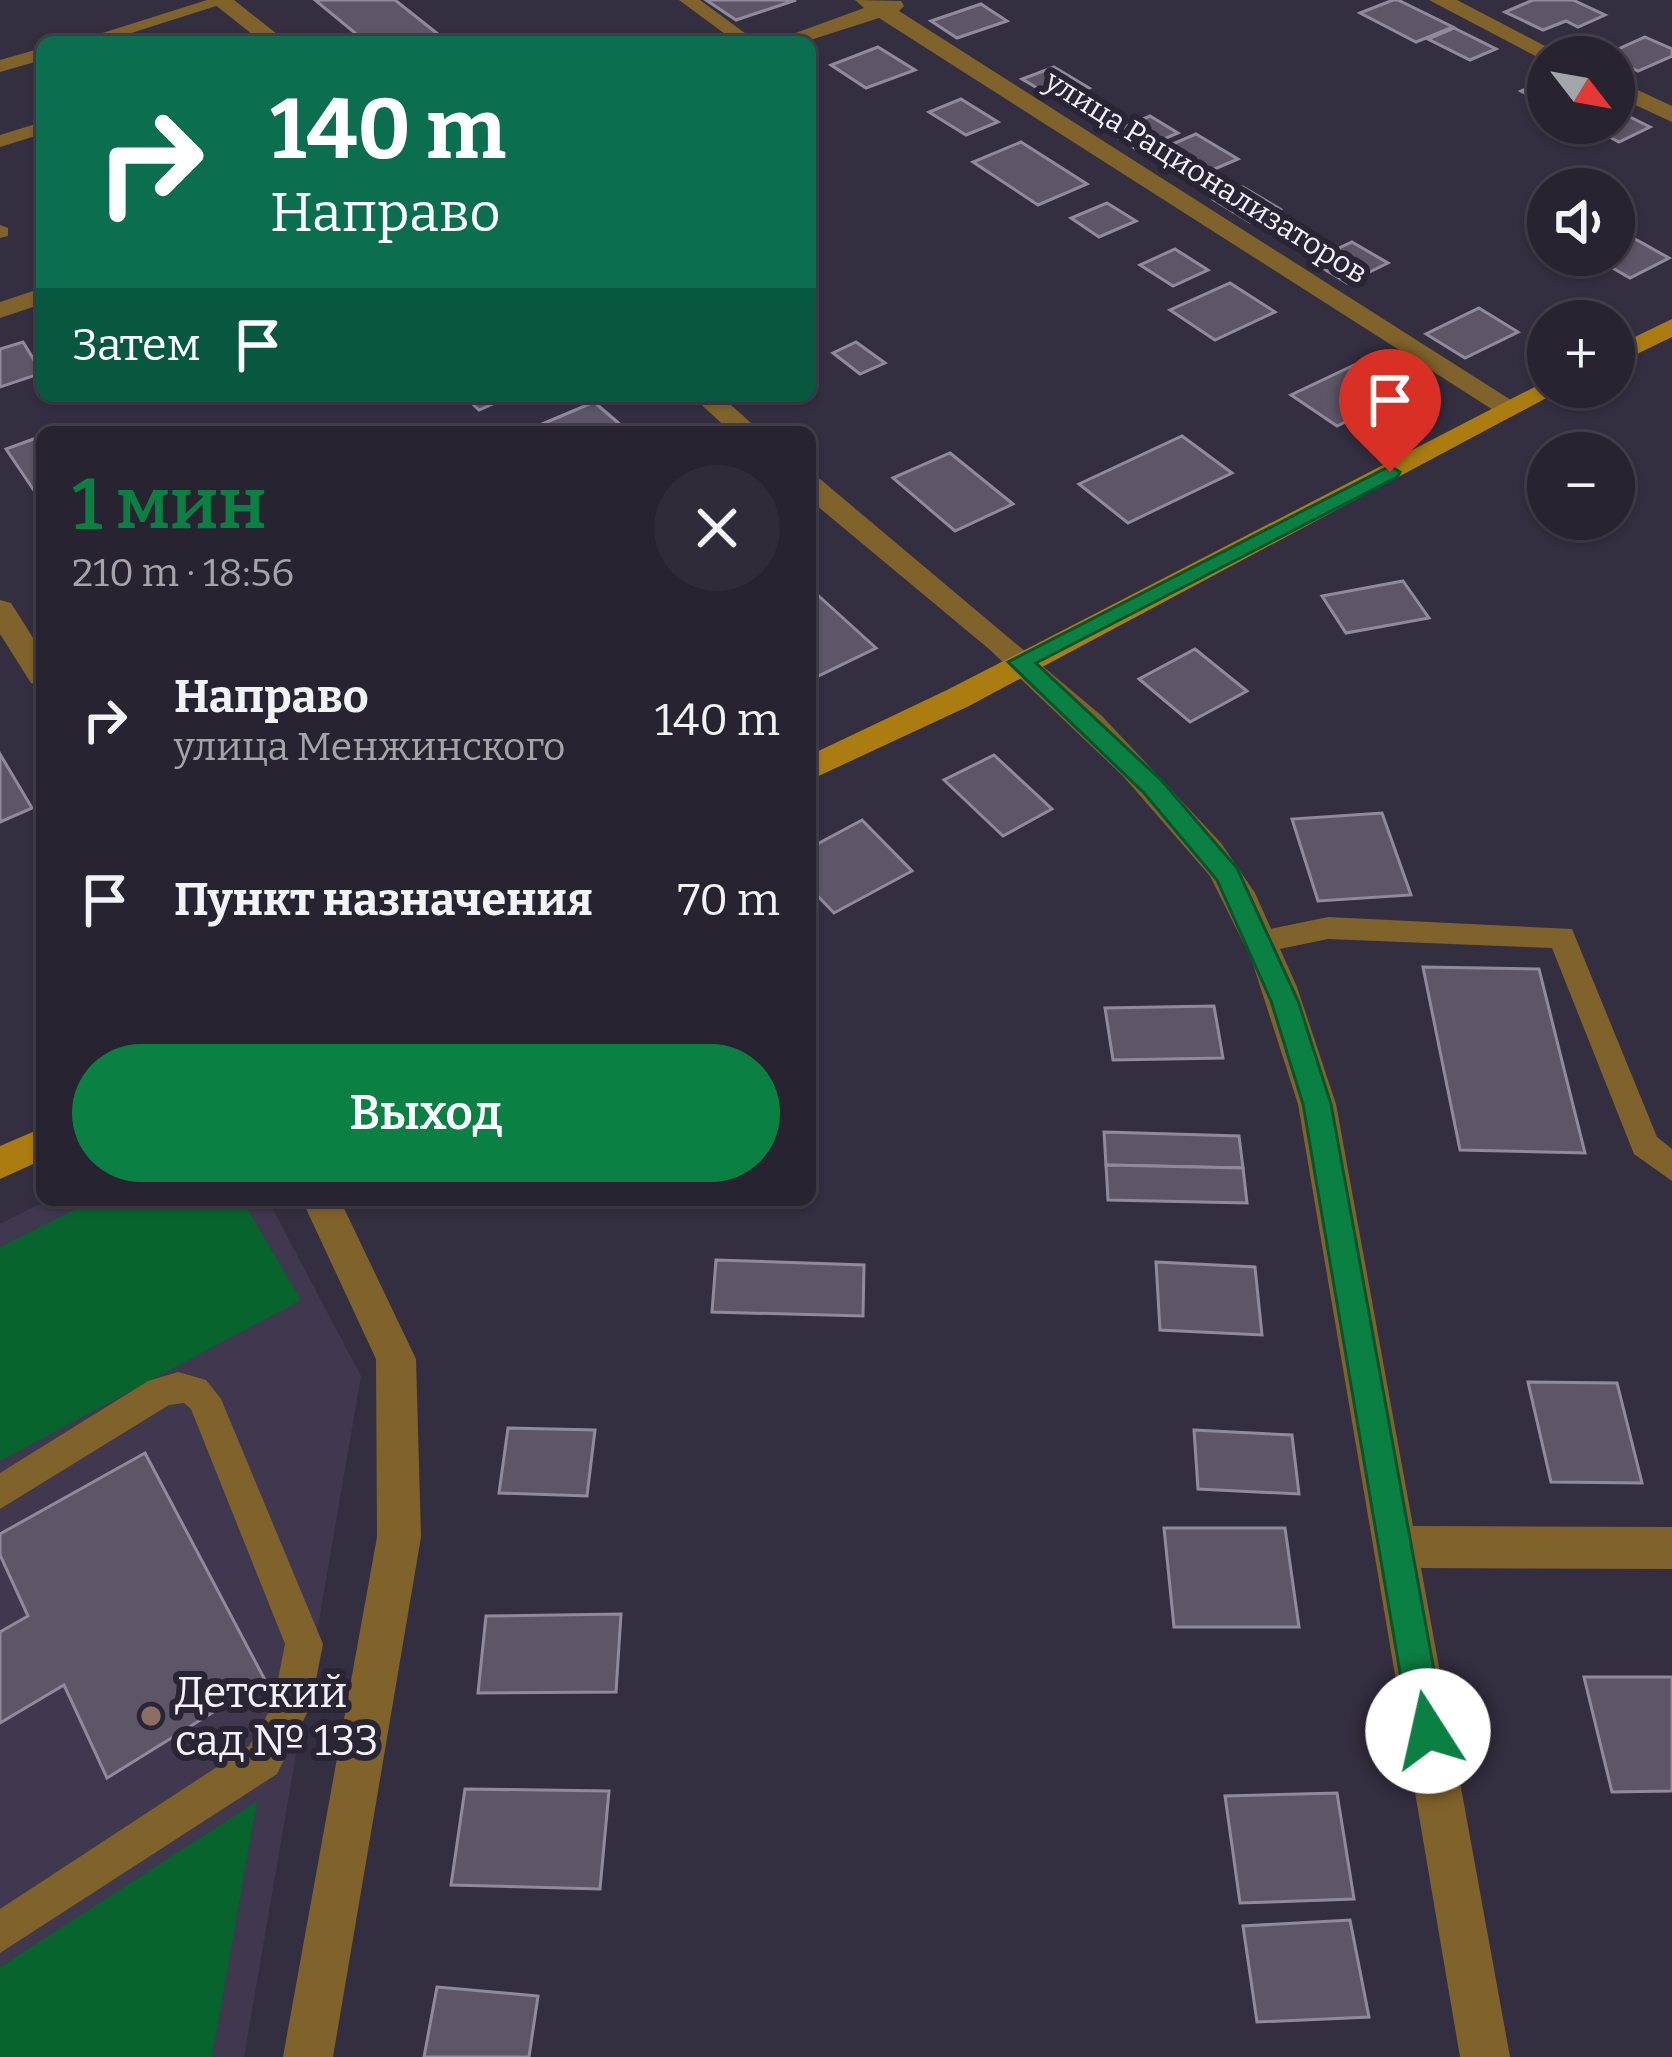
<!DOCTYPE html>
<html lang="ru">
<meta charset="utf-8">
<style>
body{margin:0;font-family:Bitter,serif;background:#2f2b38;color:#f1f3f6;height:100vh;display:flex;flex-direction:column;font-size:45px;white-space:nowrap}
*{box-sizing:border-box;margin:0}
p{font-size:39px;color:#a4a4ab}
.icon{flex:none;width:66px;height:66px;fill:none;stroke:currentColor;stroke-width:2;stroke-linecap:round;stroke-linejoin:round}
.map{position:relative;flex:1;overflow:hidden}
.drawer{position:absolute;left:36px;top:426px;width:780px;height:780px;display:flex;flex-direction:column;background:#272330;border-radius:18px;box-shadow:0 3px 9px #0004,0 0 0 3px #43404c}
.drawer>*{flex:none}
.hud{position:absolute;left:36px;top:36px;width:780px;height:366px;border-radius:18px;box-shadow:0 3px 9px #0004,0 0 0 3px #43404c;background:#0b6e4f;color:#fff;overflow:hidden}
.needle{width:78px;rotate:121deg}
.fabs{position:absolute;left:1527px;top:36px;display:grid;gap:24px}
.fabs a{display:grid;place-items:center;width:108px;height:108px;border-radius:50%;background:#272330;box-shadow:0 3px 9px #0004,0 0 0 3px #43404c;font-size:60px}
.pin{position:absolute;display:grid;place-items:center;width:102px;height:102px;color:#fff;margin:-123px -51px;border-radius:50% 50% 50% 0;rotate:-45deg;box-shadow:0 0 12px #0007}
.pin .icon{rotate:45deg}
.me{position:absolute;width:132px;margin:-66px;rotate:350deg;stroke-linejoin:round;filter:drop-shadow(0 0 9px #0008)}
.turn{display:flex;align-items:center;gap:42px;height:252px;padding:0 36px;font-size:54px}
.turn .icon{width:156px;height:156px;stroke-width:2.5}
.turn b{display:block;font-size:84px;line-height:102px}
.then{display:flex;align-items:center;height:114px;padding:0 36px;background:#0003;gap:24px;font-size:45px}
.round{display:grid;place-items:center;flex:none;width:126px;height:126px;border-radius:63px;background:#2f2b38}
.head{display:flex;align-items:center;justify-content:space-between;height:204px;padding:0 36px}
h1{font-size:72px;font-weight:600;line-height:90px;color:#0b8043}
.action{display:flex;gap:24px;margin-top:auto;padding:24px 36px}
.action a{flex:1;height:138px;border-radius:72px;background:#0b8043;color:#fff;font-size:48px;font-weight:600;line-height:138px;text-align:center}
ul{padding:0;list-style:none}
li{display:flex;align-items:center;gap:36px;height:180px;padding:0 36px}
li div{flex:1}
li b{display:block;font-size:45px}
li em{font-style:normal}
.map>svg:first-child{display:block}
.built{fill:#3f384e}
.green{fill:#07642c}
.building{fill:#5c5667;stroke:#908a9d;stroke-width:3}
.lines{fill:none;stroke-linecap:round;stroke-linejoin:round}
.lane{fill:#80632b;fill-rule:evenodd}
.street{fill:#80632b;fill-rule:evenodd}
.secondary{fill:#ab7c10;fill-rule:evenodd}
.route{fill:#0b8043;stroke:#07532c;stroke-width:3}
.education-dot{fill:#8d6e63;stroke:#2a2535;stroke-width:4.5}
.labels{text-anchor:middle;stroke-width:12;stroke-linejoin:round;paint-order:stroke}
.far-street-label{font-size:30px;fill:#f5f2fd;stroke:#2a2535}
.near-poi-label{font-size:42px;fill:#f5f2fd;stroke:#2a2535;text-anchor:start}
</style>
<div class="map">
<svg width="1672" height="2057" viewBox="0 0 1672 2057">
<rect width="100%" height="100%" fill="#342f40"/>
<!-- built -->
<path class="built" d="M48 1200H268L361 1376 244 2057H0V1224Z"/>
<!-- green -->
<g class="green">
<path d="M95 1200H242L301 1300 0 1461V1247Z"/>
<path d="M257 1801 212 2057H0V1967Z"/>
</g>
<!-- building -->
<g class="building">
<path d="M315 0H395L448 42H366Z"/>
<path d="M706 0H796L736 20Z"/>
<path d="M1393 0H1398L1453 27 1416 42 1360 13Z"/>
<path d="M1533 0H1573L1605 15 1578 27 1566 21 1543 30 1505 12Z"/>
<path d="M981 4 1007 21 957 38 931 21Z"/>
<path d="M1454 28 1496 49 1470 60 1428 39Z"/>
<path d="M1645 37 1672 49V56L1638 71 1605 55Z"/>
<path d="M878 47 915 70 866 88 831 65Z"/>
<path d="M1054 67 1089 88 1058 100 1022 79Z"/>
<path d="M1548 79V105L1521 91Z"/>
<path d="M961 99 998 122 966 135 929 112Z"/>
<path d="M1614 109 1650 127 1619 142 1583 123H1614Z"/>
<path d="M1150 116 1178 133 1138 150 1110 133Z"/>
<path d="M1196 134 1238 159 1189 180 1147 155Z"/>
<path d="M1021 142 1087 184 1038 205 973 162Z"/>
<path d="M1243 187 1280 209 1250 222 1214 200Z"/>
<path d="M1107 203 1136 221 1099 237 1071 218Z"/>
<path d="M1619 230 1669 258 1630 278 1590 255H1614V233Z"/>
<path d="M1352 242 1388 263 1347 283 1311 261Z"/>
<path d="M1175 249 1208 270 1173 286 1140 265Z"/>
<path d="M1230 283 1275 312 1215 340 1170 310Z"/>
<path d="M1479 308 1518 332 1465 358 1426 334Z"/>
<path d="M23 342 42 373 0 387V349Z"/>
<path d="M856 342 885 363 860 374 833 353Z"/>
<path d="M1367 359 1413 389 1337 426 1291 395Z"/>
<path d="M464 396H511L479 410Z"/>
<path d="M594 402 629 432 528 430Z"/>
<path d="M42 436V489L35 492 6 449Z"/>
<path d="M1182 436 1232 473 1128 523 1079 484Z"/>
<path d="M950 453 1013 504 955 531 893 478Z"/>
<path d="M1403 581 1429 618 1346 633 1322 596Z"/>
<path d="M810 588 876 648 810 680Z"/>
<path d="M1195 649 1247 691 1190 722 1139 679Z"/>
<path d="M0 754 32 808 0 822Z"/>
<path d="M994 755 1052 809 1003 836 944 780Z"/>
<path d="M1382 813 1411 895 1318 901 1292 819Z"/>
<path d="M862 820 912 871 834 913 810 888V848Z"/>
<path d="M1423 967 1539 969 1585 1153 1460 1150Z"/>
<path d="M1214 1006 1223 1058 1113 1060 1105 1008Z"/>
<path d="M1104 1132 1239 1136 1243 1168 1106 1165Z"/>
<path d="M1106 1165 1243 1168 1247 1203 1108 1200Z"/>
<path d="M716 1260 864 1265 863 1316 712 1312Z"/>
<path d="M1156 1262 1255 1267 1262 1335 1160 1330Z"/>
<path d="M1528 1382 1617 1383 1642 1483 1551 1482Z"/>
<path d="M508 1428 595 1430 587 1496 499 1493Z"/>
<path d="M1194 1430 1292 1435 1299 1494 1198 1489Z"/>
<path d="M145 1453 265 1680 107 1778 64 1685 0 1723V1632L28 1616 0 1555V1534Z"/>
<path d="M1164 1528H1285L1299 1627H1174Z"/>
<path d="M621 1614 616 1692 478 1693 486 1616Z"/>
<path d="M1584 1677H1672V1791L1612 1792Z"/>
<path d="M465 1789 609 1791 600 1889 451 1885Z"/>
<path d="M1337 1793 1354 1899 1240 1903 1225 1796Z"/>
<path d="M1350 1920 1369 2017 1257 2022 1243 1926Z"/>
<path d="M437 1987 538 1996 529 2057H424Z"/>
</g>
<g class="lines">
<!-- lane -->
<g class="lane">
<path d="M207 0H235L103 42H74Z"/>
<path d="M679 0H700L757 42H736Z"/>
<path d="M42 48V60L0 72V60Z"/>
<path d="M42 122V134L0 147V135Z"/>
<path d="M0 225 8 228V236L0 238Z"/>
<path d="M1328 917 1572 929 1657 1137 1672 1149V1181L1634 1154 1552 948 1328 939 1260 953 1250 950 1246 942 1250 934 1260 931Z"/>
<path d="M178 1372 206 1380 221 1399 323 1644 311 1705 277 1774 0 1953V1909L249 1746 273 1705 285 1644 191 1409 184 1403 169 1405 0 1509V1473L148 1381Z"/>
</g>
<!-- street -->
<g class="street">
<path d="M209 0H234L287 42H262Z"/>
<path d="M855 0 901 1 904 6 899 11 1525 409 1511 417 1501 415 879 18 804 42H771L864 8Z"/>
<path d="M1429 0H1457L1566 57H1548L1547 62Z"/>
<path d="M1614 79 1672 106V122L1614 95Z"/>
<path d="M42 288V304L0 318V302Z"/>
<path d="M692 396H721L761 432H731Z"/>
<path d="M810 476 820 479 1102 716 1221 843 1255 893 1297 987 1336 1104 1413 1526 1672 1527V1569L1421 1568 1510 2057H1460L1298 1104 1251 958 1210 876 1123 776 989 649 810 500Z"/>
<path d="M0 600 11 603 42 652V687L31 683 0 634Z"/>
<path d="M302 1200H340L416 1359 421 1537 333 2057H283L377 1537 376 1359Z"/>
</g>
<!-- secondary -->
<g class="secondary">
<path d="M1672 319V337L1614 365V347Z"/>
<path d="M1548 380V387H1567L969 706 810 780V755L947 690Z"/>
<path d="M42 1128V1160L0 1179V1146Z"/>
</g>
</g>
<!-- route -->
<path class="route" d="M1390 466 1400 472 1397 477 1036 663 1162 781 1237 868 1298 1001 1331 1104 1445 1731 1440 1743 1428 1748 1415 1743 1410 1731 1303 1104 1271 1001 1217 880 1144 793 1008 662Z"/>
<!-- markers -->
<circle class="education-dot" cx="151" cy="1716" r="12"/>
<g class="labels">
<!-- far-street labels -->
<g class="far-street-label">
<text transform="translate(1206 177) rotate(32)" y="10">улица Рационализаторов</text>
</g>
<!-- near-poi labels -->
<g class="near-poi-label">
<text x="175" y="1707">Детский<tspan x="175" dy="48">сад № 133</tspan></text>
</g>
</g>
</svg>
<div class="fabs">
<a><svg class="needle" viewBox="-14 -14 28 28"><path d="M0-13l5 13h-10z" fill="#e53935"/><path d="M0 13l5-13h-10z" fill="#a4a4ab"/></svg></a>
<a><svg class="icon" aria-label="sound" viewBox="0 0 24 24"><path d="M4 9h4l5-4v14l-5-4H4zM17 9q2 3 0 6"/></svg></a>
<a>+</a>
<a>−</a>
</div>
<div class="pin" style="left:1390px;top:472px;background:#d93025"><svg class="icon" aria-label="arrive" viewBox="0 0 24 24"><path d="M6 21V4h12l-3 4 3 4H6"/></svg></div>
<svg class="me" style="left:1428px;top:1731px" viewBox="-20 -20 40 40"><circle r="19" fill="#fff"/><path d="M0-13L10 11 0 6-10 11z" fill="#0b8043"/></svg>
<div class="hud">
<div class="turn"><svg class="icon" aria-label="right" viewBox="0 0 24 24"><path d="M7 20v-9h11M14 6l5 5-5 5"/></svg><div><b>140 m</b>Направо</div></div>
<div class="then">Затем<svg class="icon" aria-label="arrive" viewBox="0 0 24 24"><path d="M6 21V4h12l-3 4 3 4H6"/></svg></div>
</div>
<section class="drawer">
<div class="head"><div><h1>1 мин</h1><p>210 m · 18:56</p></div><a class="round"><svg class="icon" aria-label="close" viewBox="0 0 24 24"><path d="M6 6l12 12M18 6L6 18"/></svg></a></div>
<ul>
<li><svg class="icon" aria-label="right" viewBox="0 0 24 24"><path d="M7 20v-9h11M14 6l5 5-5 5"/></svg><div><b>Направо</b><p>улица Менжинского</p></div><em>140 m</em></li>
<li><svg class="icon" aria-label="arrive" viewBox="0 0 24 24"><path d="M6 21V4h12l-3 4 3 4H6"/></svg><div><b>Пункт назначения</b></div><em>70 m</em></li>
</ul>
<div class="action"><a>Выход</a></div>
</section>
</div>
